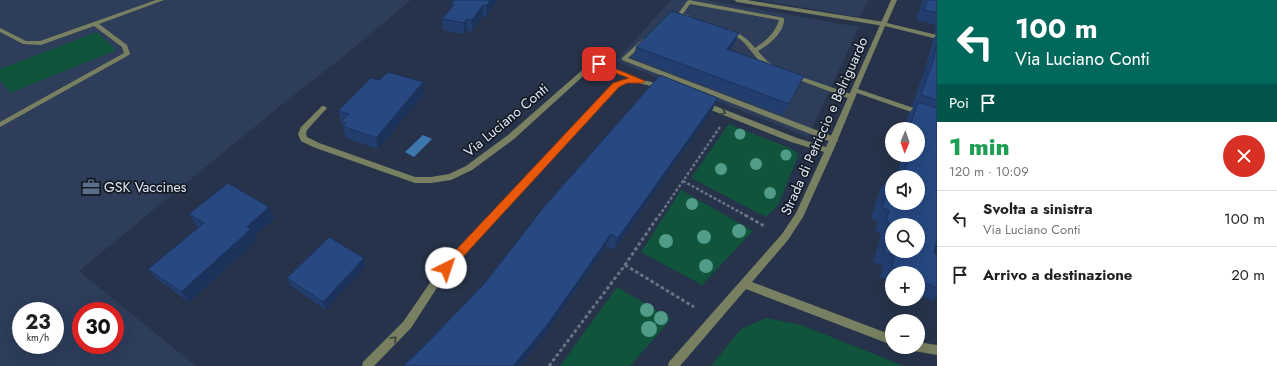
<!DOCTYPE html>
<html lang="it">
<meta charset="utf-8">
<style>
body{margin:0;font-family:Jost,sans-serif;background:#f2f2f2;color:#222;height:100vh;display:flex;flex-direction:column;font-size:15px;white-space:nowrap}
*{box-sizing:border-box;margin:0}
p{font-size:13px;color:#767676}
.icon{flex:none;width:22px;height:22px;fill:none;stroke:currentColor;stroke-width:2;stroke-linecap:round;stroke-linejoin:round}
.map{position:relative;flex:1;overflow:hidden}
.side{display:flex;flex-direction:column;background:#fff;width:340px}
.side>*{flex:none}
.hud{background:#00695c;color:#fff;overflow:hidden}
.needle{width:26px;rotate:182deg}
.controls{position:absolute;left:885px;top:122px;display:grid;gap:8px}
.controls a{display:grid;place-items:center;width:40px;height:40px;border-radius:50%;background:#fff;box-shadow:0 4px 16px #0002;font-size:20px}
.speed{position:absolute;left:12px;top:302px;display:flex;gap:8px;font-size:20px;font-weight:700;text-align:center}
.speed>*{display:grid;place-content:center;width:52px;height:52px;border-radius:50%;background:#fff;box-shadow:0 4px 16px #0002;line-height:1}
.speed small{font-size:10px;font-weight:400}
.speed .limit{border:6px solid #d22;background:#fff;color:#111}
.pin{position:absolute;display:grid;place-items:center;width:34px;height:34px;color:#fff;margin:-17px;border-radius:8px;box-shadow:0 2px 6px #0006}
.me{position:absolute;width:44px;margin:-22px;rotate:41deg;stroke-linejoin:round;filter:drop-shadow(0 0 3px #0008)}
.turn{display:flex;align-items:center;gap:14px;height:84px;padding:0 12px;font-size:18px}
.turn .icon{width:52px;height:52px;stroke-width:2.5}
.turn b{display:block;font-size:28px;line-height:34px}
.then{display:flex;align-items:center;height:38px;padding:0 12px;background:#0003;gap:8px;font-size:15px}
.round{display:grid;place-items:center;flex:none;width:42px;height:42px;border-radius:21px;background:#f2f2f2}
.overview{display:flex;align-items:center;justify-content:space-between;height:68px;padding:0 12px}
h1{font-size:24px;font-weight:800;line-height:30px;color:#1e9e55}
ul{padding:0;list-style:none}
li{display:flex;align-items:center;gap:12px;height:56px;padding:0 12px;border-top:1px solid #e0e0e0}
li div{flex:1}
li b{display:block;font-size:15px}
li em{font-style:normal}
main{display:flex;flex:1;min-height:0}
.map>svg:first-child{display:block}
.built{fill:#2d3d5a;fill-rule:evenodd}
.green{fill:#0f543b}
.water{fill:#3e77ad}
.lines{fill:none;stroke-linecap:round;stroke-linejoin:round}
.path-far1{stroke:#677287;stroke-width:2.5;stroke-dasharray:3 2;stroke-linecap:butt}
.path{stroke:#677287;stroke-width:3;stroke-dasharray:3.5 2.5;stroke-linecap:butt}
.service{fill:#798061;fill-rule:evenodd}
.minor{fill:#798061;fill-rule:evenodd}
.tree{fill:#519b89}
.wall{fill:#223e6f;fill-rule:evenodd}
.shaded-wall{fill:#1b325a}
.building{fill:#274881;stroke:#1b325a;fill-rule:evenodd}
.oneway{stroke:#383e3a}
.route{fill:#ea580c;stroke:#983908}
.labels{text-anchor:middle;stroke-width:3.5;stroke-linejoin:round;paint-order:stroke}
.street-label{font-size:14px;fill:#dfe8f7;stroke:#151b25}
.poi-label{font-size:14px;fill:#dfe8f7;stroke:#151b25;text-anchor:start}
</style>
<main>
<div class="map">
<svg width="937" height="366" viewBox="0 0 937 366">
<rect width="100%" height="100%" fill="#26334a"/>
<!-- built -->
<g class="built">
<path d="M0 0H411L344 56 285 102 79 271 196 366H0ZM21 311H55V345H21ZM81 311H115V345H81Z"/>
<path d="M671 0H705L859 27 808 137 616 61Z"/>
<path d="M759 0H869L859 17Z"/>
</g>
<!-- green -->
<g class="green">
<path d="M97 32 116 50 10 93 0 80V69Z"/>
<path d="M729 124 792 149 799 154 778 205 766 217 691 178Z"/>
<path d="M681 190 753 231 702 285 641 252Z"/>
<path d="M617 287 671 319 630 366H560Z"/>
<path d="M766 318 801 325 904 366H711L741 329Z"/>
</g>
<!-- water -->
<path class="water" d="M423 135 432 139 414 157 405 152Z"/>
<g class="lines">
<!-- path-far1 -->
<g class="path-far1">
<path d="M683 181 747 216"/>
<path d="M659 216 720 127"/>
</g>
<!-- path -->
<g class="path">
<path d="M745 215 766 227"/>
<path d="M625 265 694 307"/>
<path d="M549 366 625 265 659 215"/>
</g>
<!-- service -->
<g class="service">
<path d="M156 0H164L99 24 127 45 130 54 129 55 0 127V122L124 53 122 47 94 26 41 45 23 44 0 32V28L26 41H40Z"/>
<path d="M689 0 784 18C785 32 769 45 758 51L767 61 773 65V67C760 69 750 46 740 39 736 36 730 34 726 31L729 29C740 33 748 39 755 48 766 41 775 33 779 20L690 4 683 14 690 16V18L678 16V14L687 1Z"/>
<path d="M734 0H747L884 22 887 24 884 26 737 2Z"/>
<path d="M643 39 646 41 645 42 628 58 837 138 838 140 837 142H831L622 60V58Z"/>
<path d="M602 63 645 81 644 82H640L601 67 592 68 514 139 472 170 451 180 431 183H415L313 147 301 141 298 134 301 127 322 106H324L327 108 307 130 306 134 307 137 319 143 415 177H431L449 174 466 166 508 135 588 65Z"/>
<path d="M793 74 854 95 855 97 854 99H850L791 77V75Z"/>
</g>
<!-- minor -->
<g class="minor">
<path d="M891 0H897L887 23 937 35V39L885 26 858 89 937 116V121L857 93 833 151 803 217 788 240 752 282 892 335V345L746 289 680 366H668L669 362 782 234 796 213 824 152 791 142 701 106 700 104 703 102H705L797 138 826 147Z"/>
<path d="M632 78 652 82 663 87 660 89C645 85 633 79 618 86L455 263 442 280 411 328 374 366H362L363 362 403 322 436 274 449 257 614 84 619 81Z"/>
<path d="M918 342 937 345V355L914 351 913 347H918Z"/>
</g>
</g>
<!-- trees -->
<g class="tree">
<circle cx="740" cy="134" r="5.5"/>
<circle cx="786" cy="155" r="5.5"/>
<circle cx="756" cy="164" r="6"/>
<circle cx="721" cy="169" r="6"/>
<circle cx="770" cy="193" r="6"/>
<circle cx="692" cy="204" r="6"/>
<circle cx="739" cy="231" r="7"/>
<circle cx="704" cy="237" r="7"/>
<circle cx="666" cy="241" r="7"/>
<circle cx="706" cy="266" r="7"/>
<circle cx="647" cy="310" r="7"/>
<circle cx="661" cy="318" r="7"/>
<circle cx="649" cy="329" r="8"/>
</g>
<!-- wall -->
<g class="wall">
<path d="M454 0H497L486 17 483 16 472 32 467 30 464 34 443 30 442 19 451 8V4Z"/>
<path d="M923 0H937V34L934 33 936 25 916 20Z"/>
<path d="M739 33 734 44 730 50 789 104 782 115 633 58 636 47Z"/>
<path d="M937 34V239L934 253 937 255V297L931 301 918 295V273H892V282L880 277 883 266 873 262 881 234 875 232 878 221 871 218 880 189 897 170H898L903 155H918V129H903L909 113 914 107 912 106 921 80 923 77 933 39ZM892 177H918L892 203Z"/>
<path d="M424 94 378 149 346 138 338 111Z"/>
<path d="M712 111 614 250 606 246 545 335 520 366H403Z"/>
<path d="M189 214 275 218 254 236 257 240 189 302 157 279 148 269 199 227 196 225Z"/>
<path d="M366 266 326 310 291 286 287 278Z"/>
</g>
<!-- shaded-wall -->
<g class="shaded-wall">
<path d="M490 0H497L486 17V6Z"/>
<path d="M483 5V16L472 32V20Z"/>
<path d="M467 19V30L464 34V23Z"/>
<path d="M739 33 734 44 722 60 727 49Z"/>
<path d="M423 82 424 94 378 149 376 138Z"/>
<path d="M718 98 712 111 614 250 618 238Z"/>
<path d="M269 207 275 218 254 236 257 240 189 302 181 292 247 227Z"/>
<path d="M611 234 606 246 545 335 520 366H513Z"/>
<path d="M364 258 366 266 326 310 323 302Z"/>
</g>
<!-- building -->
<g class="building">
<path d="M454 0H490L486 6 483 5 472 20 467 19 464 23 442 19 454 5 451 4Z"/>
<path d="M927 0H937V13L924 10Z"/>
<path d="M672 11 739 33 727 49 804 76 789 104 636 47Z"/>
<path d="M937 44V100L921 95 930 69H931Z"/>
<path d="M388 72 423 82 376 138 343 126 346 123 341 122 349 114 338 111 371 78 380 80Z"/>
<path d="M660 75 718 98 618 238 611 234 548 324 513 366H403L424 346 484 284 543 208Z"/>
<path d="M918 102 937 108V239L934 253 937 255V288L918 279V273H905L892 267 894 256 884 252 891 224 886 221 889 210 882 208 890 178 892 179V203H918V177H895L897 170 904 173 909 155H918V129H909ZM892 225H918V251H892Z"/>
<path d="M228 183 269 207 247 227 251 229 181 292 148 269 204 223 189 214Z"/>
<path d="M329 237 364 258 323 302 287 278Z"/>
</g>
<!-- one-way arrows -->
<defs><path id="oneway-chevron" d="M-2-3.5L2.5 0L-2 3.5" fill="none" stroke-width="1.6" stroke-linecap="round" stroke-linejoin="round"/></defs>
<g class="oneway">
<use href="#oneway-chevron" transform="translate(723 112) rotate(21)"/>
<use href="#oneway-chevron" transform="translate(394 339) rotate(-45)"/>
</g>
<!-- route -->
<path class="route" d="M599 62 645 81 642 83H627L619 87 449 272 446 273 442 272 440 268 442 265 613 83 629 78 596 66 595 64Z"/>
<!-- icons -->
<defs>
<g id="office-bare" transform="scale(1.38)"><path d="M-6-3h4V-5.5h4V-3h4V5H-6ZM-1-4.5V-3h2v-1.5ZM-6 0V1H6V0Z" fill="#5c6f8a" stroke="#151b25" stroke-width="2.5" paint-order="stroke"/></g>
</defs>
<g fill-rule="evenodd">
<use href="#office-bare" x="91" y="187"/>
</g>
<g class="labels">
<!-- street labels -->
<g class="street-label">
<text transform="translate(506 120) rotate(-40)" y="5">Via Luciano Conti</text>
<text transform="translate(824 126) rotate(-66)" y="5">Strada di Petriccio e Belriguardo</text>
</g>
<!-- poi labels -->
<g class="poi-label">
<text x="104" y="192">GSK Vaccines</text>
</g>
</g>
</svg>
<div class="controls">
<a><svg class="needle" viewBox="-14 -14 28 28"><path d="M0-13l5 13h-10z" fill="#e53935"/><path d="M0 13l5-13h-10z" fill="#767676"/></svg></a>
<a><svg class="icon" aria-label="sound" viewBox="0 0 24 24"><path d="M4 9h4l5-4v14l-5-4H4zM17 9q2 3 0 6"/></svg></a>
<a><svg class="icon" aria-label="search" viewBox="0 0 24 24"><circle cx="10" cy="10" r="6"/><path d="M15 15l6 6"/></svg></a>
<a>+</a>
<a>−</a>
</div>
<div class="speed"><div>23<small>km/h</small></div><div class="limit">30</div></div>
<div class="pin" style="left:599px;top:64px;background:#d93025"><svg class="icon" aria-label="arrive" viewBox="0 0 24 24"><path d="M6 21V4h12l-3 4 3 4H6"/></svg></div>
<svg class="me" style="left:446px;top:268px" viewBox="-20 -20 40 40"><circle r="19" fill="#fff"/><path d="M0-13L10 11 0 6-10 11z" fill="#ea580c"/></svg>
</div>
<section class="side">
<div class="hud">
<div class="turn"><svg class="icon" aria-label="left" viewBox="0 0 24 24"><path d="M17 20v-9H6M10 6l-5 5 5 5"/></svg><div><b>100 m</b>Via Luciano Conti</div></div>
<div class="then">Poi<svg class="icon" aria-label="arrive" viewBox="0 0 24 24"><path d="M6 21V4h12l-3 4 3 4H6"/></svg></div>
</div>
<div class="overview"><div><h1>1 min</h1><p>120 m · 10:09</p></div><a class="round" style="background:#d93025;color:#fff"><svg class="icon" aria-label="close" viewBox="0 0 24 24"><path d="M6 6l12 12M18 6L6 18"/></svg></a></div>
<ul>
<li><svg class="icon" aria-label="left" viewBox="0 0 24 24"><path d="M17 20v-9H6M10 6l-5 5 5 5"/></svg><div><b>Svolta a sinistra</b><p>Via Luciano Conti</p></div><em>100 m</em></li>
<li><svg class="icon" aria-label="arrive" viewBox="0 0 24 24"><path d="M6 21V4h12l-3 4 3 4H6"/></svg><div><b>Arrivo a destinazione</b></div><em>20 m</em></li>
</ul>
</section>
</main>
